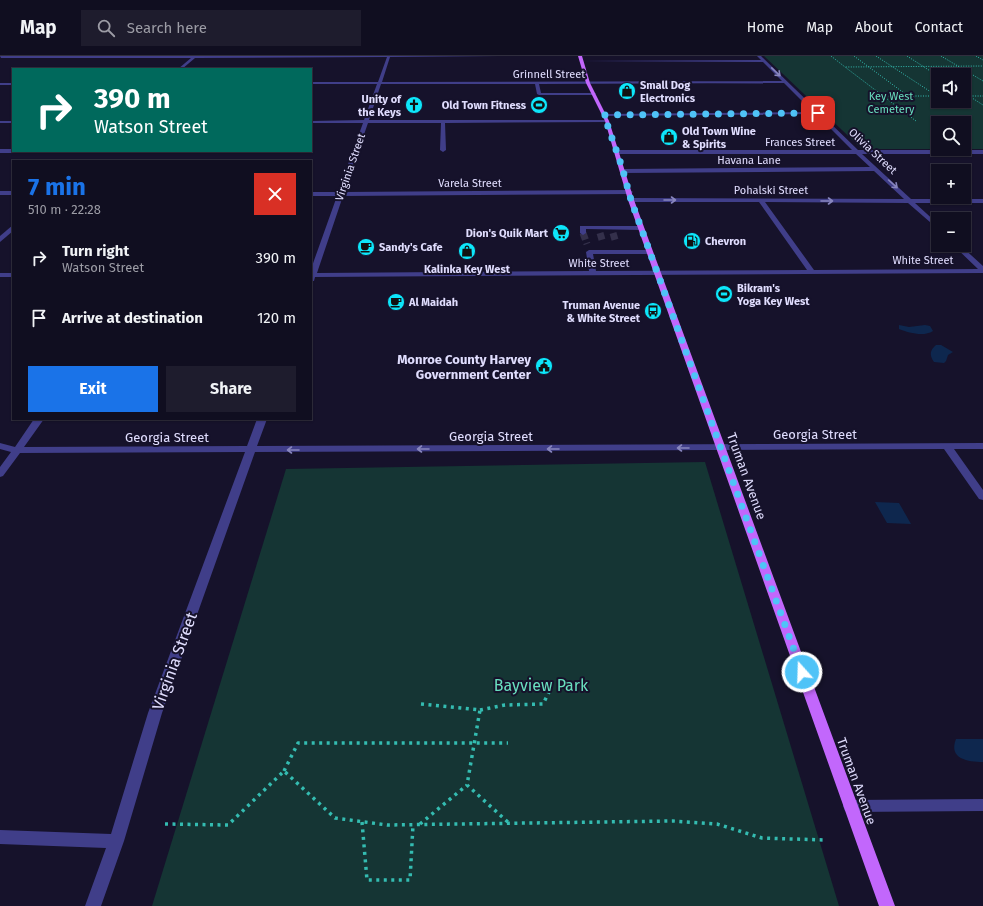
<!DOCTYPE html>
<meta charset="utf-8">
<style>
body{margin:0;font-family:"Fira Sans",sans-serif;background:#1e1c2d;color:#f1f3f6;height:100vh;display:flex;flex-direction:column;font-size:15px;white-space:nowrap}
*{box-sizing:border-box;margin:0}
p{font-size:13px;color:#9c9ca5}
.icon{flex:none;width:22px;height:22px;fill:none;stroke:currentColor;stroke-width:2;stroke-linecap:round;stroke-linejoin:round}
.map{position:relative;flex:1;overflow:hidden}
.drawer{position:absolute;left:12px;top:104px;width:300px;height:260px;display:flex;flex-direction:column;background:#100e20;border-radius:0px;box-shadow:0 1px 3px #0004,0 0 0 1px #302e3e}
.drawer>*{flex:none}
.hud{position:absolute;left:12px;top:12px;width:300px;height:84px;border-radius:0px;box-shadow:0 1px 3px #0004,0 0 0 1px #302e3e;background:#00695c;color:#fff;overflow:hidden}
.tools{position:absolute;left:931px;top:12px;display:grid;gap:8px}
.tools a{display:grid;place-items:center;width:40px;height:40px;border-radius:0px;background:#100e20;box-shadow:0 1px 3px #0004,0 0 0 1px #302e3e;font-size:20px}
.pin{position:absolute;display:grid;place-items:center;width:34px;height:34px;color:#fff;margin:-17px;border-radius:8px;box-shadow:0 2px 6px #0006}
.me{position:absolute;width:44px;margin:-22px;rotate:340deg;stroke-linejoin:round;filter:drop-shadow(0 0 3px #0008)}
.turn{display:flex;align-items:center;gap:14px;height:84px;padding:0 16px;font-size:18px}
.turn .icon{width:52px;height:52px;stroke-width:2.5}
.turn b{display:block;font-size:28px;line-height:34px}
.round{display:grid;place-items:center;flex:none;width:42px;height:42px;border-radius:0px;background:#1e1c2d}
.headline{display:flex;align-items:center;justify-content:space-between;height:68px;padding:0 16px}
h1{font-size:24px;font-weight:700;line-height:30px;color:#1a73e8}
.button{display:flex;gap:8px;margin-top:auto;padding:8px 16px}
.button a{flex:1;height:46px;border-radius:0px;background:#1a73e8;color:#fff;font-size:16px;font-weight:700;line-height:46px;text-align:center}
.button a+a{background:#1e1c2d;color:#f1f3f6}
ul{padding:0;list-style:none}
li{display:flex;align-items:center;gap:12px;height:60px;padding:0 16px}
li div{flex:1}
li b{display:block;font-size:15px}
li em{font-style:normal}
header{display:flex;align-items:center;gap:24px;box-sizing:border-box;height:56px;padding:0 20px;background:#100e20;border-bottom:1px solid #302e3e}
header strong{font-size:19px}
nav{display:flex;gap:22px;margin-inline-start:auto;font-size:14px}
.search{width:280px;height:36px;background:#1e1c2d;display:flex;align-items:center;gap:10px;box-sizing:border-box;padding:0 14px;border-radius:0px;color:#9c9ca5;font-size:15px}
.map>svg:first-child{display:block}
.green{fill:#153534;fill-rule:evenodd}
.water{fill:#0e274e}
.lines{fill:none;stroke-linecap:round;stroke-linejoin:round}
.minor-tunnel{stroke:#34304b;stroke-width:7;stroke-dasharray:7 3.5;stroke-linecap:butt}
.path-far1{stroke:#34bcb1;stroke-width:1;stroke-dasharray:1 1.5;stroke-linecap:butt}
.path{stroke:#34bcb1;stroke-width:3.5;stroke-dasharray:3 4.5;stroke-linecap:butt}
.minor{fill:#403e89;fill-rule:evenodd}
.major{fill:#c267fc;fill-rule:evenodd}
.oneway{stroke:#8886be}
.route{stroke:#4fc3f7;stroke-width:7;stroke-dasharray:0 12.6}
.labels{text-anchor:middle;stroke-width:4;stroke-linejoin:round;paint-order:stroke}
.far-street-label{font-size:11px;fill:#e0ddfe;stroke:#16122b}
.far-poi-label{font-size:11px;font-weight:bold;fill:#e0ddfe;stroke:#16122b;text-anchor:start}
.far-park-label{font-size:11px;fill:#69dfbf;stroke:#16122b}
.poi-label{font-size:13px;font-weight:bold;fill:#e0ddfe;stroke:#16122b;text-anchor:end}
.street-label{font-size:13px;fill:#e0ddfe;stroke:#16122b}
.near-street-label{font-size:16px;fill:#e0ddfe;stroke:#16122b}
.near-park-label{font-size:16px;fill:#69dfbf;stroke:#16122b}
</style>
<header>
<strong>Map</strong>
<div class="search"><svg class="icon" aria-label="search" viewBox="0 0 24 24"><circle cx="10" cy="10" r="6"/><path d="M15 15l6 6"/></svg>Search here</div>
<nav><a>Home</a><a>Map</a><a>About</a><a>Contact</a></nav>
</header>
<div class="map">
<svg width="983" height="850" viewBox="0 0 983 850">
<rect width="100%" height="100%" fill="#16122b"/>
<!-- green -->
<g class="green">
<path d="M764 0H983V93H964V67H938V93H862ZM938 19H964V45H938Z"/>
<path d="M705 406 839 850H152L286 413Z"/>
</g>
<!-- water -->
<g class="water">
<path d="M899 269 909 271 925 269 930 270 933 275C924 281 909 277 899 273Z"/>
<path d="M936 289H941L953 296 948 299 946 305 944 307 934 306C929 299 930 294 936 289Z"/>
<path d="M875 446 899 447 911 468 887 467Z"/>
<path d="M956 683H983V706C968 706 948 703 956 683Z"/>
</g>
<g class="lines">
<!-- minor-tunnel -->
<g class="minor-tunnel">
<path d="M583 177 587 188"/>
<path d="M600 177 603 187"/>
<path d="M613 177 616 187"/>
</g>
<!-- path-far1 -->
<g class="path-far1">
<path d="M831 0 845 11"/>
<path d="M854 0 908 40"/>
<path d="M876 0 937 40"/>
<path d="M907 0 938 20"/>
<path d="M941 0 983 25"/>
<path d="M976 0 983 4"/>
<path d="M964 36 969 40H983"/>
<path d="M883 40H936"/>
<path d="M964 40H969L983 49"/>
<path d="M916 65 845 11 983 10"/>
</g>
<!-- path -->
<g class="path">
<path d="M421 648 480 654 467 729 510 768"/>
<path d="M480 654 505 649 543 648 549 636"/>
<path d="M284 715 298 687H508"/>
<path d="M362 766 367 824H410L413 769"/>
<path d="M165 768 228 769 284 715 335 762 387 769 673 765 717 768 762 782 825 784"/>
<path d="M420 768 467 729"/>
</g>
<!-- minor -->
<g class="minor">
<path d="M0 0H499L390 1 382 26 782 25 763 6 579 5 761 4 757 0H761L858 94H983V98H862L911 143H983V147H915L938 168V173L908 147 765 146 814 214 978 213 953 189H960L983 210V217L315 221 314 225H311V213L337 140H311V136H338L363 67H311V65L364 64 377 28H311V26H378L387 1 195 2 182 13H178L191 2H1ZM784 27 813 56 604 58 602 59 604 60 816 58 852 94H617L614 96 617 98H856L870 111 623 113 620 115 623 117 874 115 904 143 631 142 628 144 631 146H759L807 214 596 215 593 198H650L653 196 650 194H589L586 196 589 215 317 217 343 140 630 138 633 136 630 134 344 136 368 67H441L440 94 443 96 446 94 445 67 607 66 609 65 607 64H369L381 28H535L537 38 539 39H594L596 37H541L539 28Z"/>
<rect x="0" y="27" width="13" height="2"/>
<rect x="0" y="65" width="13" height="2"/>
<path d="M0 93H13V95H94L91 97H0Z"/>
<rect x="0" y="135" width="13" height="4"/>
<path d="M13 169V175L0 186V180Z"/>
<path d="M580 170H641L644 172 641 174 586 173V177L583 179 580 177Z"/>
<rect x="0" y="217" width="13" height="4"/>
<path d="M34 363H44L24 391 247 390 257 363H267L257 390 983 387V393H954L983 434V444L979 443 944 393 255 396 162 657 124 785 101 850H85L106 792 0 788V774L111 778 148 657 245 396 20 397 3 420 0 421V411L11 396 0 393V387L15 391Z"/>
<path d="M983 743V755L850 756 845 755 843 750 845 745 850 744Z"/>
</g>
<!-- major -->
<path class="major" d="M578 0H582L590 27 609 65 634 144 895 850H879L628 144 605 65 586 27Z"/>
</g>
<!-- one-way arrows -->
<defs><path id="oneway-shaft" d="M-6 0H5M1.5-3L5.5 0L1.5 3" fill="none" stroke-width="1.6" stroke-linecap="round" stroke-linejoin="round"/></defs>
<g class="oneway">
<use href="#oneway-shaft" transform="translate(776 16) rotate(44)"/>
<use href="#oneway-shaft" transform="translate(893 128) rotate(42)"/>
<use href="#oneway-shaft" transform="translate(670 144)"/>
<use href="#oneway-shaft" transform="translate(827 145)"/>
<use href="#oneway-shaft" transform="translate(683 392) rotate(180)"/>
<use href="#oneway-shaft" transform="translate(423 393) rotate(180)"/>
<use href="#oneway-shaft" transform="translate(553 393) rotate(180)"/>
<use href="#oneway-shaft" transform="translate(293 394) rotate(180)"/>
</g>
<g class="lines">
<!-- route -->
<path class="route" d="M802 616 631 144 622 111 604 59 818 57"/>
</g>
<!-- icons -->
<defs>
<g id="shop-disc" transform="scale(0.9)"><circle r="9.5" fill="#0de6fa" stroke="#16122b"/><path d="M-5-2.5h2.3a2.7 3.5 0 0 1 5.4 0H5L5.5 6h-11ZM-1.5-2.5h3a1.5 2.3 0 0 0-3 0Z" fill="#111"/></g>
<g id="church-disc" transform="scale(0.9)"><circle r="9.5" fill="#0de6fa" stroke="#16122b"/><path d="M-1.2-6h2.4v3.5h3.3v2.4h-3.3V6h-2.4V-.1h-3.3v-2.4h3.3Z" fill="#111"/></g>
<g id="stadium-disc" transform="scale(0.9)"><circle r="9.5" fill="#0de6fa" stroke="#16122b"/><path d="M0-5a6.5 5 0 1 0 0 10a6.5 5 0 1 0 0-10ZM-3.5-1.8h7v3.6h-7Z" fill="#111"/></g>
<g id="supermarket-disc" transform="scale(0.9)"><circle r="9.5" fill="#0de6fa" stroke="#16122b"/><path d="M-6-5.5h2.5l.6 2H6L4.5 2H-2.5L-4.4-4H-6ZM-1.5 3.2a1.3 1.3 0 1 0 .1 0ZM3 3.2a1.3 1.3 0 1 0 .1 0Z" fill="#111"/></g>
<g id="fuel-disc" transform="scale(0.9)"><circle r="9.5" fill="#0de6fa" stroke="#16122b"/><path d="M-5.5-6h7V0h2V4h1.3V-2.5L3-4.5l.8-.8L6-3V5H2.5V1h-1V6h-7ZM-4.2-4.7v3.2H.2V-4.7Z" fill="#111"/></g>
<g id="cafe-disc" transform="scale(0.9)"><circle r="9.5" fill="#0de6fa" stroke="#16122b"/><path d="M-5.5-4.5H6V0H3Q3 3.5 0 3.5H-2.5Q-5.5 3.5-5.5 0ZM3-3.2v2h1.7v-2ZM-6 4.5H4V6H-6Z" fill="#111"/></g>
<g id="bus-disc" transform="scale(0.9)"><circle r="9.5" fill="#0de6fa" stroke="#16122b"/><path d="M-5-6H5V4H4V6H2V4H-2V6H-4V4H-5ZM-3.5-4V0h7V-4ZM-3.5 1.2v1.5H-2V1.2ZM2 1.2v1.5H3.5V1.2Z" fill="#111"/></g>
<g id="civic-disc" transform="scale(0.9)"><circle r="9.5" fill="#0de6fa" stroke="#16122b"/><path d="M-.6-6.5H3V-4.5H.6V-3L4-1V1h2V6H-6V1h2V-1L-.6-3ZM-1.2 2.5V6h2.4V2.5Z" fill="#111"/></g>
</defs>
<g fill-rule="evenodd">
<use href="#shop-disc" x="627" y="35"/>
<use href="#church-disc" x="414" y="49"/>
<use href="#stadium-disc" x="539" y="49"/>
<use href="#shop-disc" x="669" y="81"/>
<use href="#supermarket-disc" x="561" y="177"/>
<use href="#fuel-disc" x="692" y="185"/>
<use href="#cafe-disc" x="366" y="191"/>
<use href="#shop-disc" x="467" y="195"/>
<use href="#stadium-disc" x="724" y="238"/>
<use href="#cafe-disc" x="396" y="246"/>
<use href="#bus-disc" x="653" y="255"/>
<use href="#civic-disc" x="544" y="310"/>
</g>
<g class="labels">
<!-- far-street labels -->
<g class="far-street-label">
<text x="549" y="22">Grinnell Street</text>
<text x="800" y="90">Frances Street</text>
<text transform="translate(873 95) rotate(43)" y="4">Olivia Street</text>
<text x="749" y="108">Havana Lane</text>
<text transform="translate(350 111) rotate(-71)" y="4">Virginia Street</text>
<text x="470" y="131">Varela Street</text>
<text x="771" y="138">Pohalski Street</text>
<text x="923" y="208">White Street</text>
<text x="599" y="211">White Street</text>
</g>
<!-- far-poi labels -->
<g class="far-poi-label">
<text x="640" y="33">Small Dog<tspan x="640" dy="13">Electronics</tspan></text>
<text x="401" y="47" text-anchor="end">Unity of<tspan x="401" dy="13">the Keys</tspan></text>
<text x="526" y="53" text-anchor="end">Old Town Fitness</text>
<text x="682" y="79">Old Town Wine<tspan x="682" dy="13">&amp; Spirits</tspan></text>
<text x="548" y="181" text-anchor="end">Dion's Quik Mart</text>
<text x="705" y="189">Chevron</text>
<text x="379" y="195">Sandy's Cafe</text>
<text x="467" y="217" text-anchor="middle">Kalinka Key West</text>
<text x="737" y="236">Bikram's<tspan x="737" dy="13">Yoga Key West</tspan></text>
<text x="409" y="250">Al Maidah</text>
<text x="640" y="253" text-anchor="end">Truman Avenue<tspan x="640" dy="13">&amp; White Street</tspan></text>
</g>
<!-- far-park labels -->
<g class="far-park-label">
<text x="891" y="44">Key West<tspan x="891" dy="13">Cemetery</tspan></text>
</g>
<!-- poi labels -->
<g class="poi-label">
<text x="531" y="308">Monroe County Harvey<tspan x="531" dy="15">Government Center</tspan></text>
</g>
<!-- street labels -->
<g class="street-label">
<text x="815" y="383">Georgia Street</text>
<text x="491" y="385">Georgia Street</text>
<text x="167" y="386">Georgia Street</text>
<text transform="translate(747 420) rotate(70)" y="5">Truman Avenue</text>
<text transform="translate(857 725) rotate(70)" y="5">Truman Avenue</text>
</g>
<!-- near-street labels -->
<g class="near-street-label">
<text transform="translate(174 605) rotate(-70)" y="6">Virginia Street</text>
</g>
<!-- near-park labels -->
<g class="near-park-label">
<text x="541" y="635">Bayview Park</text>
</g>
</g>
</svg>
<div class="tools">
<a><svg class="icon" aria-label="sound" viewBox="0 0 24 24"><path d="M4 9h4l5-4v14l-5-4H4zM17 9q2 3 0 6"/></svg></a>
<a><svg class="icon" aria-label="search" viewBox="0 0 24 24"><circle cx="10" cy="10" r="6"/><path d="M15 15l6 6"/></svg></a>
<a>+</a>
<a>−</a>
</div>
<div class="pin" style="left:818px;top:57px;background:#d93025"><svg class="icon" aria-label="arrive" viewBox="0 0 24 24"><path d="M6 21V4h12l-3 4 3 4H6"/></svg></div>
<svg class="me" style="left:802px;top:616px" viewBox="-20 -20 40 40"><circle r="17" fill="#4fc3f7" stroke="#fff" stroke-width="3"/><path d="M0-11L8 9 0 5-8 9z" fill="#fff"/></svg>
<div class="hud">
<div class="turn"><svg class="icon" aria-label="right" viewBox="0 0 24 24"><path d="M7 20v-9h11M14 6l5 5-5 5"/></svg><div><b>390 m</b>Watson Street</div></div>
</div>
<section class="drawer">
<div class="headline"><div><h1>7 min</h1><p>510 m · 22:28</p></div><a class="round" style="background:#d93025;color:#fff"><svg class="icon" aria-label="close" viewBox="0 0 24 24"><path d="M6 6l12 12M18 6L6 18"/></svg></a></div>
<ul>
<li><svg class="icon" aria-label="right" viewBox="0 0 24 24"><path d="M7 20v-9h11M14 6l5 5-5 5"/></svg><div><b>Turn right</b><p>Watson Street</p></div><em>390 m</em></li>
<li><svg class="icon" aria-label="arrive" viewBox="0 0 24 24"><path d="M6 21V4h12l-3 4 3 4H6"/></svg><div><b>Arrive at destination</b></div><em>120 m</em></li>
</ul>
<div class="button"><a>Exit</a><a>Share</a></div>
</section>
</div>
